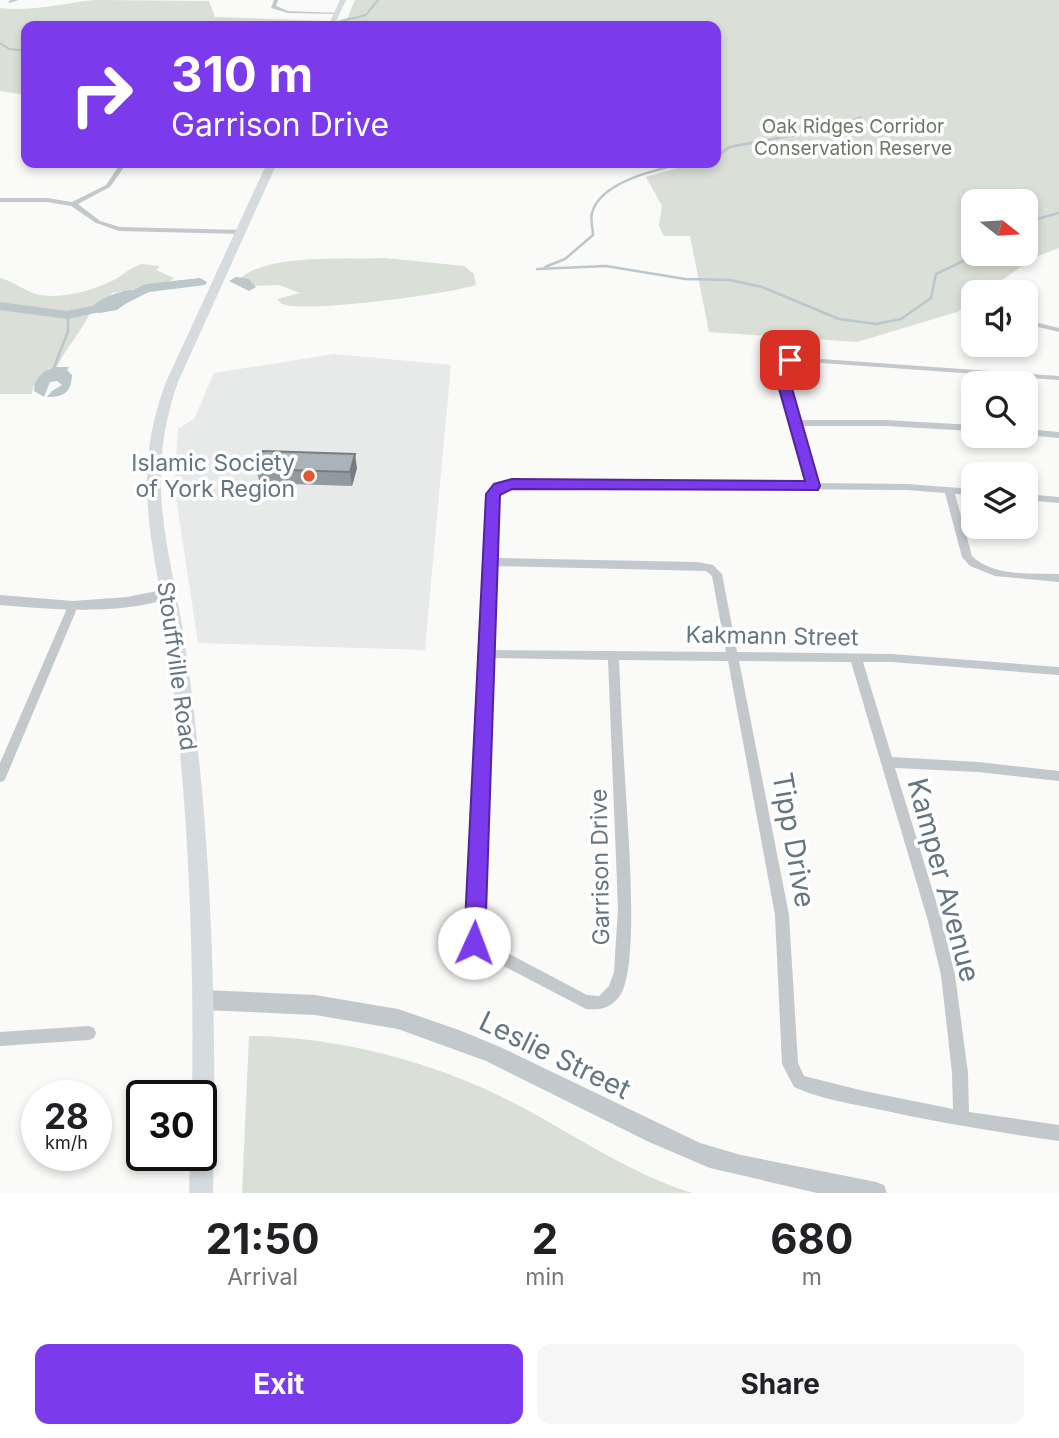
<!DOCTYPE html>
<style>
body{margin:0;font-family:Inter,sans-serif;background:#f6f6f6;color:#202124;height:100vh;display:flex;flex-direction:column;font-size:26px;white-space:nowrap}
*{box-sizing:border-box;margin:0}
p{font-size:23px;color:#757577}
.icon{flex:none;width:38px;height:38px;fill:none;stroke:currentColor;stroke-width:2;stroke-linecap:round;stroke-linejoin:round}
.map{position:relative;height:1193px;overflow:hidden}
.side{display:flex;flex-direction:column;background:#fff;flex:1}
.side>*{flex:none}
.top-card{position:absolute;left:21px;top:21px;width:700px;height:147px;border-radius:14px;box-shadow:0 4px 10px #0003;background:#7c3aed;color:#fff;overflow:hidden}
.needle{width:46px;rotate:107deg}
.tools{position:absolute;left:961px;top:189px;display:grid;gap:14px}
.tools a{display:grid;place-items:center;width:77px;height:77px;border-radius:14px;background:#fff;box-shadow:0 4px 10px #0003;font-size:35px}
.speed{position:absolute;left:21px;top:1080px;display:flex;gap:14px;font-size:35px;font-weight:700;text-align:center}
.speed>*{display:grid;place-content:center;width:91px;height:91px;border-radius:50%;background:#fff;box-shadow:0 4px 10px #0003;line-height:1}
.speed small{font-size:18px;font-weight:400}
.speed .limit{border:4px solid #111;border-radius:10px;background:#fff;color:#111}
.pin{position:absolute;display:grid;place-items:center;width:60px;height:60px;color:#fff;margin:-30px;border-radius:14px;box-shadow:0 4px 10px #0006}
.me{position:absolute;width:77px;margin:-38px;rotate:2deg;stroke-linejoin:round;filter:drop-shadow(0 0 5px #0008)}
.turn{display:flex;align-items:center;gap:24px;height:147px;padding:0 35px;font-size:32px}
.turn .icon{width:91px;height:91px;stroke-width:2.5}
.turn b{display:block;font-size:49px;line-height:60px}
.eta{display:flex;justify-content:space-evenly;align-items:center;height:119px;text-align:center}
.eta b{font-size:42px;font-weight:700;line-height:49px}
.cta{display:flex;gap:14px;margin-top:auto;padding:14px 35px}
.cta a{flex:1;height:80px;border-radius:14px;background:#7c3aed;color:#fff;font-size:28px;font-weight:700;line-height:80px;text-align:center}
.cta a+a{background:#f6f6f6;color:#202124}
.map>svg:first-child{display:block}
.built{fill:#e8e9e9}
.green{fill:#dadfd7;fill-rule:evenodd}
.water{fill:#bbc7cb}
.lines{fill:none;stroke-linecap:round;stroke-linejoin:round}
.stream-far1{stroke:#bbc7cb;stroke-width:2}
.stream{stroke:#bbc7cb;stroke-width:2.5}
.river{fill:#bbc7cb;fill-rule:evenodd}
.minor{fill:#c3c8cc;fill-rule:evenodd}
.tertiary{fill:#c3c8cc;fill-rule:evenodd}
.secondary{fill:#d6dbdf;fill-rule:evenodd}
.wall{fill:#929a9f}
.shaded-wall{fill:#777d82}
.building{fill:#aab3b9;stroke:#777d82;stroke-width:2}
.route{fill:#7c3aed;stroke:#51269a;stroke-width:2}
.poi-dot{fill:#e4572e;stroke:#fff;stroke-width:2.5}
.labels{text-anchor:middle;stroke-width:7;stroke-linejoin:round;paint-order:stroke}
.far-park-label{font-size:19px;fill:#687a64;stroke:#fff}
.poi-label{font-size:23px;fill:#657683;stroke:#fff;text-anchor:end}
.street-label{font-size:23px;fill:#657683;stroke:#fff}
.near-street-label{font-size:28px;fill:#657683;stroke:#fff}
</style>
<div class="map">
<svg width="1059" height="1193" viewBox="0 0 1059 1193">
<rect width="100%" height="100%" fill="#fafaf8"/>
<!-- built -->
<path class="built" d="M334 354 451 365 425 650 198 643 174 485 178 429 194 419 214 373Z"/>
<!-- green -->
<g class="green">
<path d="M95 0 209 1 215 17 328 21 325 26H26V95L0 91V8C32 12 63 3 95 0Z"/>
<path d="M355 0H1059V248L1033 258 985 292H973V301L957 312 857 342 709 332 690 236H664L659 226 662 206 646 177 677 168 676 163H716V26H344ZM973 201H1026V254H973Z"/>
<path d="M385 258 464 266 474 274 476 285C449 294 311 312 286 305 281 304 281 303 277 299L300 293 279 285 244 286 239 279C267 253 347 260 385 258Z"/>
<path d="M141 264 160 266 156 270 174 278 167 284 112 293 109 300 92 308C84 330 66 346 56 369L49 368 33 387 32 394H0V278C13 281 23 290 36 294 59 300 91 291 112 281 122 276 128 269 141 264Z"/>
<path d="M249 1036C340 1037 435 1062 516 1104 573 1134 629 1173 692 1193H242Z"/>
</g>
<!-- water -->
<g class="water">
<path d="M131 290 142 292 117 310 100 313 89 311C95 300 118 291 131 290Z"/>
<path d="M54 367H69L67 370 72 375C71 392 65 397 47 397L52 391 62 385 57 381 50 382 44 397 34 391C34 378 43 371 54 367Z"/>
</g>
<g class="lines">
<!-- stream-far1 -->
<g class="stream-far1">
<path d="M337 22 366 15 378 0"/>
<path d="M319 26 328 24"/>
<path d="M0 43 9 49 26 51"/>
<path d="M796 135 835 128 861 117"/>
</g>
<!-- stream -->
<g class="stream">
<path d="M716 157 729 147 806 133"/>
<path d="M1026 222 1059 213"/>
<path d="M545 267 565 259 593 235C593 228 590 220 592 213 600 181 659 169 686 163"/>
<path d="M537 269 606 266 685 279 730 280 762 287 839 319 876 324 901 319 931 298 936 274 978 254"/>
<path d="M54 367 68 332V315"/>
</g>
<!-- river -->
<g class="river">
<path d="M236 277 249 279 256 287 249 291 229 281Z"/>
<path d="M200 278 207 282 205 285 149 292 115 309 67 319 0 310V302L67 311 106 303 146 284Z"/>
</g>
<!-- minor -->
<g class="minor">
<path d="M12 0H19L9 3V1Z"/>
<path d="M274 0H278L276 6 288 11 339 13 337 14 288 13 271 8Z"/>
<path d="M121 163H127L110 187 78 204 100 221 120 227 241 230 244 232 241 234 119 231 96 223 71 206 47 202H0V198H47L72 202 106 185Z"/>
<path d="M1026 320 1059 328V332L1026 324Z"/>
<path d="M793 357 1059 376V380L794 361 786 366 785 371 799 420H885L973 425V431L885 426H801L817 483 907 484 973 489V495L955 494 972 556C993 577 1031 573 1059 574V582L995 576 970 566 962 557 945 493 907 490 513 487 506 489 499 493 493 558 697 562 713 565 722 574 737 652 891 654 1059 667V675L891 662H863L892 757 978 762 1059 771V781L978 772 895 768 942 921 955 975 968 1073 969 1112 1059 1125V1141C996 1132 934 1122 872 1108 846 1103 818 1098 794 1087L782 1064 775 915 728 661 619 660C621 705 623 749 626 794 628 832 640 971 619 997 609 1009 601 1010 586 1009L469 948 467 943 483 562 489 492 500 484 513 481 808 483 777 371 779 363ZM493 566 706 571 712 576 726 652 490 650ZM490 658 608 660 618 908 614 972 609 986 599 996 587 995 481 939ZM739 661 851 662 928 921 941 975 952 1073 953 1109 864 1091 804 1076 798 1063 789 915Z"/>
<path d="M1026 429 1059 432V438L1026 435Z"/>
<path d="M1026 494 1059 497V503L1026 500Z"/>
<path d="M73 602 77 603 78 606 6 777 4 781 0 782V763L68 606 69 603Z"/>
<path d="M89 1026 94 1028 96 1033 94 1038 89 1040 0 1046V1032Z"/>
</g>
<!-- tertiary -->
<g class="tertiary">
<path d="M167 589 172 590 174 594 172 598C115 615 58 610 0 605V595L73 601 127 597Z"/>
<path d="M203 990 315 995 398 1009 459 1030 500 1047 700 1143 741 1155 876 1182 884 1185 887 1193H817L710 1168 649 1142 486 1061 398 1029 315 1015 203 1010 196 1007 193 1000 196 993Z"/>
</g>
<!-- secondary -->
<g class="secondary">
<path d="M340 0H346L334 26H328Z"/>
<path d="M267 163H277L178 382C144 479 168 541 184 637 192 688 197 739 202 790 214 924 216 1058 213 1193H189L190 1155H201V1096H192C194 974 190 852 178 731 175 696 171 661 166 626 151 535 132 472 166 382Z"/>
</g>
</g>
<!-- wall -->
<path class="wall" d="M357 468 352 486 260 483 256 469Z"/>
<!-- shaded-wall -->
<path class="shaded-wall" d="M355 454 357 468 352 486 350 472Z"/>
<!-- building -->
<path class="building" d="M263 451 355 454 350 472 256 469Z"/>
<!-- route -->
<path class="route" d="M790 356 796 360 788 366 787 371 820 486 818 490 512 489 500 495 485 943 482 951 474 954 467 951 464 943 486 494 494 484 512 479 805 481 774 371 778 361Z"/>
<!-- markers -->
<circle class="poi-dot" cx="309" cy="476" r="7"/>
<g class="labels">
<!-- far-park labels -->
<g class="far-park-label">
<text x="853" y="133">Oak Ridges Corridor<tspan x="853" dy="22">Conservation Reserve</tspan></text>
</g>
<!-- poi labels -->
<g class="poi-label">
<text x="295" y="471">Islamic Society<tspan x="295" dy="26">of York Region</tspan></text>
</g>
<!-- street labels -->
<g class="street-label">
<text transform="translate(772 636) rotate(1)" y="8">Kakmann Street</text>
<text transform="translate(177 666) rotate(82)" y="8">Stouffville Road</text>
<text transform="translate(600 867) rotate(-91)" y="8">Garrison Drive</text>
</g>
<!-- near-street labels -->
<g class="near-street-label">
<text transform="translate(794 840) rotate(80)" y="10">Tipp Drive</text>
<text transform="translate(944 880) rotate(75)" y="10">Kamper Avenue</text>
<text transform="translate(555 1055) rotate(26)" y="10">Leslie Street</text>
</g>
</g>
</svg>
<div class="tools">
<a><svg class="needle" viewBox="-14 -14 28 28"><path d="M0-13l5 13h-10z" fill="#e53935"/><path d="M0 13l5-13h-10z" fill="#757577"/></svg></a>
<a><svg class="icon" aria-label="sound" viewBox="0 0 24 24"><path d="M4 9h4l5-4v14l-5-4H4zM17 9q2 3 0 6"/></svg></a>
<a><svg class="icon" aria-label="search" viewBox="0 0 24 24"><circle cx="10" cy="10" r="6"/><path d="M15 15l6 6"/></svg></a>
<a><svg class="icon" aria-label="layers" viewBox="0 0 24 24"><path d="M12 4l9 5-9 5-9-5zM3 14l9 5 9-5"/></svg></a>
</div>
<div class="speed"><div>28<small>km/h</small></div><div class="limit">30</div></div>
<div class="pin" style="left:790px;top:360px;background:#d93025"><svg class="icon" aria-label="arrive" viewBox="0 0 24 24"><path d="M6 21V4h12l-3 4 3 4H6"/></svg></div>
<svg class="me" style="left:474px;top:943px" viewBox="-20 -20 40 40"><circle r="19" fill="#fff"/><path d="M0-13L10 11 0 6-10 11z" fill="#7c3aed"/></svg>
<div class="top-card">
<div class="turn"><svg class="icon" aria-label="right" viewBox="0 0 24 24"><path d="M7 20v-9h11M14 6l5 5-5 5"/></svg><div><b>310 m</b>Garrison Drive</div></div>
</div>
</div>
<section class="side">
<div class="eta">
<div><b>21:50</b><p>Arrival</p></div>
<div><b>2</b><p>min</p></div>
<div><b>680</b><p>m</p></div>
</div>
<div class="cta"><a>Exit</a><a>Share</a></div>
</section>
